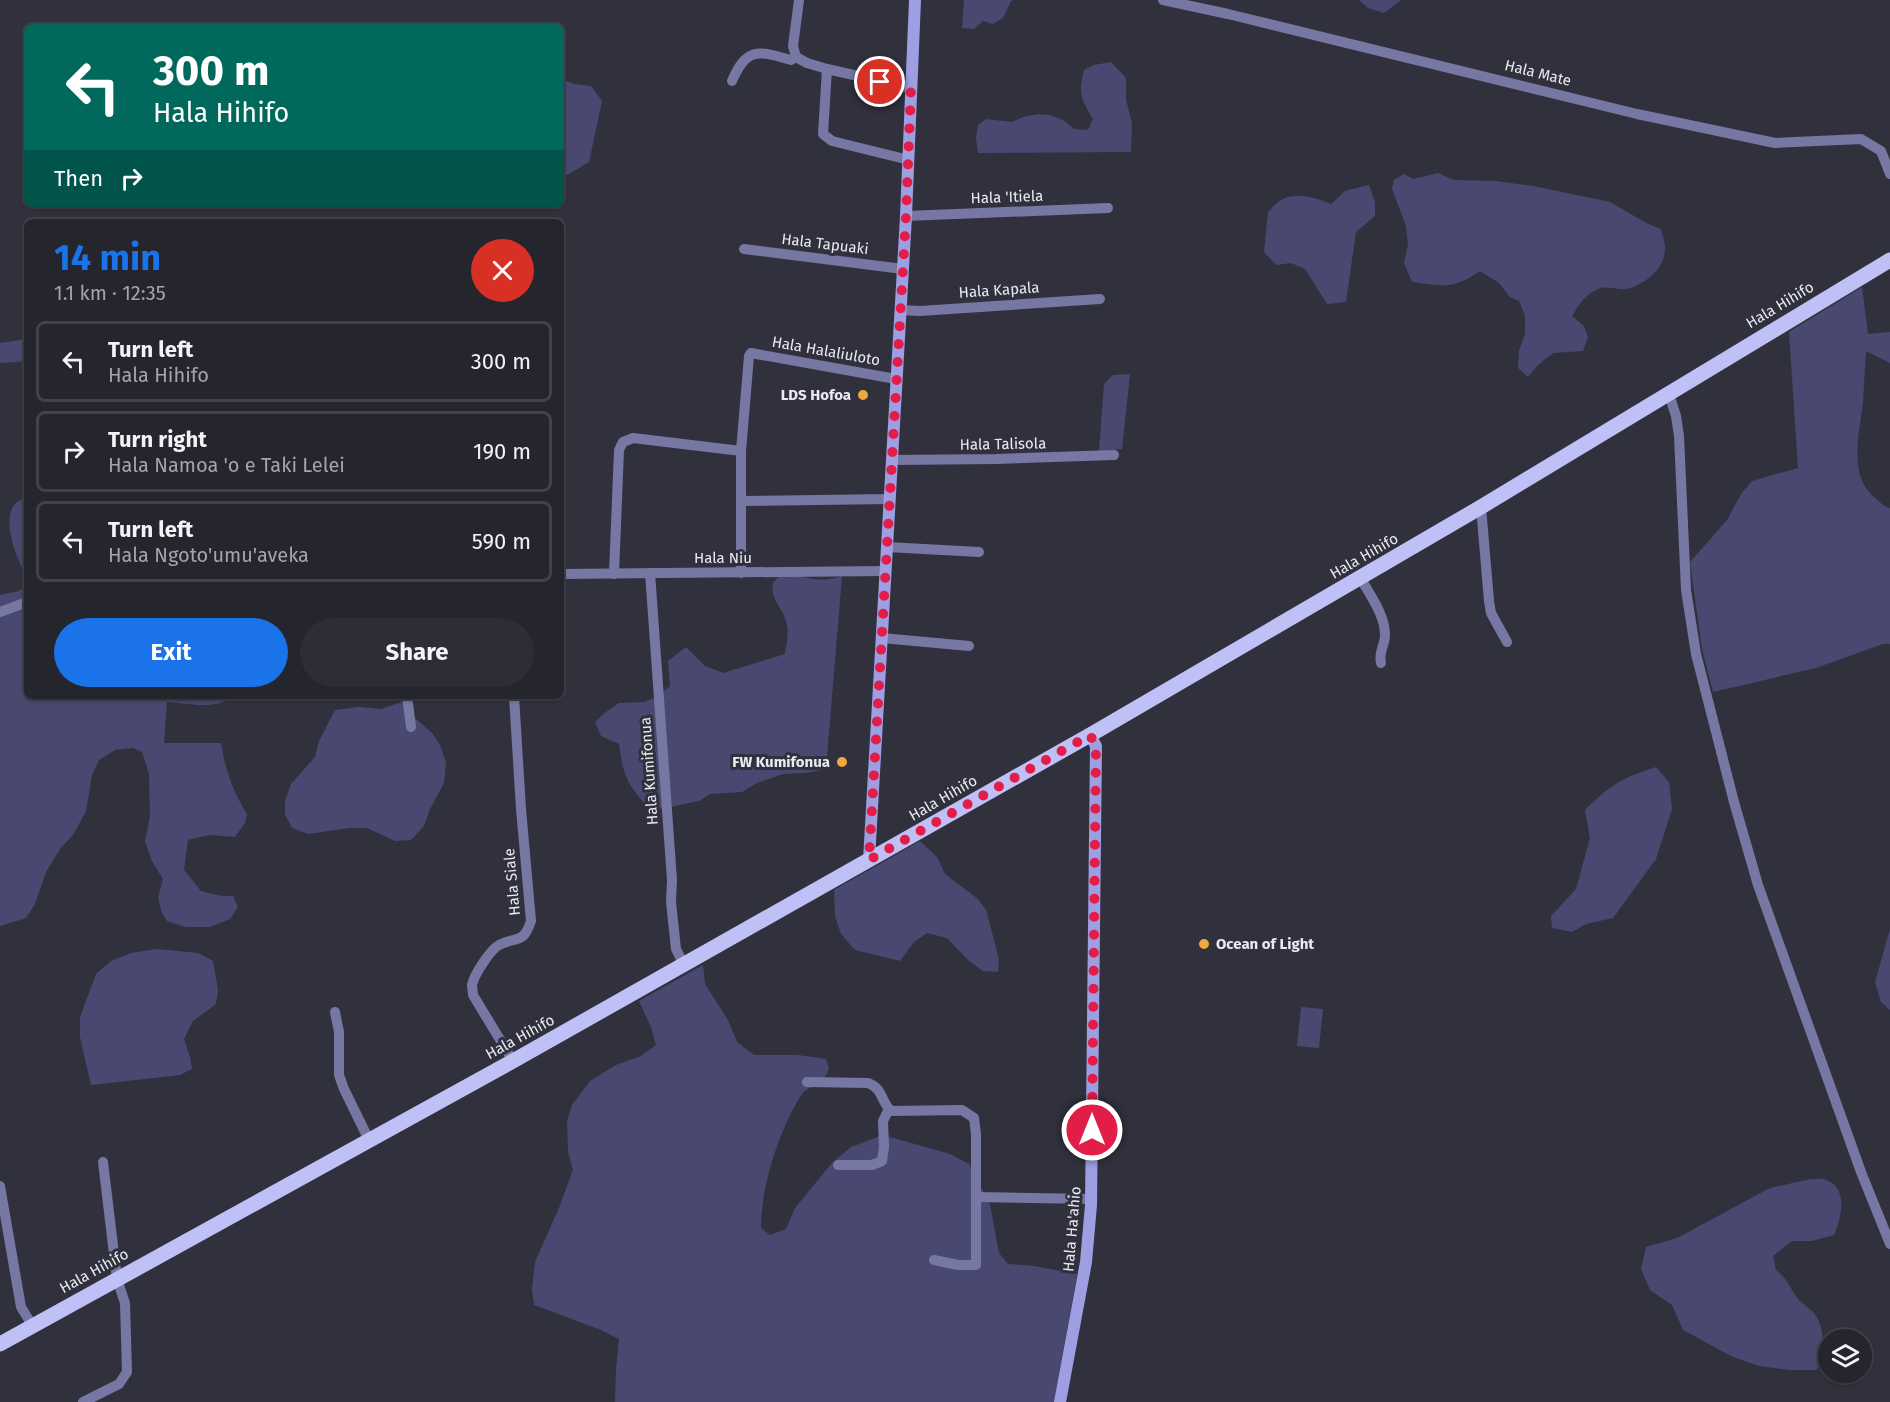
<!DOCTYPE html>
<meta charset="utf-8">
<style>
body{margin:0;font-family:"Fira Sans",sans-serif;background:#2d2d36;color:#f1f3f6;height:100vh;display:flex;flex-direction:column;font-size:22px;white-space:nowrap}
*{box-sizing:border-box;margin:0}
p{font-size:20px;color:#a3a5aa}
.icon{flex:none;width:33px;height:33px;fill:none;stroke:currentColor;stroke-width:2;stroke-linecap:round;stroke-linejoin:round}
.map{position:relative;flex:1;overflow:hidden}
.details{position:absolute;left:24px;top:219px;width:540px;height:480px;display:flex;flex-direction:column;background:#25252e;border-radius:9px;box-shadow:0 2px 4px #0004,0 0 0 2px #42424a}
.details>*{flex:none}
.guide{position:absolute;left:24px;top:24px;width:540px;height:183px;border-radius:9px;box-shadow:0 2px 4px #0004,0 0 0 2px #42424a;background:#00695c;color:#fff;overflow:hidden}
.buttons{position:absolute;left:1818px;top:1329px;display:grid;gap:12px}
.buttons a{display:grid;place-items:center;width:54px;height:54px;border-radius:50%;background:#25252e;box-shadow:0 2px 4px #0004,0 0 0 2px #42424a;font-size:30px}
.pin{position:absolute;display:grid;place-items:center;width:51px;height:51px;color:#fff;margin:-26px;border:3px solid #fff;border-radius:50%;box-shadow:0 2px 6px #0007}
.me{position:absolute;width:66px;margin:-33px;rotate:0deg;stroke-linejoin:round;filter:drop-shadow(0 0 4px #0008)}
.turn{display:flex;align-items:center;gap:21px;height:126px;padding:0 30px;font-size:27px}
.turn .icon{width:78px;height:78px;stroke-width:2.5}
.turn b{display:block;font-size:42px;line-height:51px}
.then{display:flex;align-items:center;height:57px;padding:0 30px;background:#0003;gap:12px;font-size:22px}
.round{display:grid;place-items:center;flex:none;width:63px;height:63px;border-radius:32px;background:#2d2d36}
.headline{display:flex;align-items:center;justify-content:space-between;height:102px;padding:0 30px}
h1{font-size:36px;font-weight:700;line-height:45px;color:#1a73e8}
.action{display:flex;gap:12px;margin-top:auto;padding:12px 30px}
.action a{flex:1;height:69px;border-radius:36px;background:#1a73e8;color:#fff;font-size:24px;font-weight:700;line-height:69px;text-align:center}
.action a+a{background:#2d2d36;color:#f1f3f6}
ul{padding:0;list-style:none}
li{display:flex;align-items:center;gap:18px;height:81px;margin:0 12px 9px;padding:0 18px;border:3px solid #42424a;border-radius:9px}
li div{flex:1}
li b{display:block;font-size:22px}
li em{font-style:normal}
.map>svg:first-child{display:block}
.green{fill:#494871}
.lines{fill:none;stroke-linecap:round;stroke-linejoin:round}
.street{stroke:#7777a3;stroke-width:10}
.secondary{stroke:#9e9ee3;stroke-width:12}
.primary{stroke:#bfc0f6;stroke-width:15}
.route{stroke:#e11d48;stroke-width:10;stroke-dasharray:0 18}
.poi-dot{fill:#eea83c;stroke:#31313e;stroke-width:2}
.labels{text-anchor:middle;stroke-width:6;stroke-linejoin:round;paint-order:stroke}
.street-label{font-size:15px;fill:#eaeaf3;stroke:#31313e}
.poi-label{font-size:15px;font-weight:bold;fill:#eaeaf3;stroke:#31313e;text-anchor:end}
</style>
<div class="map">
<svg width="1890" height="1402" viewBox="0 0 1890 1402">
<rect width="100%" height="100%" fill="#31313e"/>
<!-- green -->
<g class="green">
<path d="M964 0H1014L1011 1 1003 18 993 24 983 21 974 29 962 28Z"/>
<path d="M1359 0H1401L1384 13 1368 8Z"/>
<path d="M1111 62 1126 78V100L1132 123 1131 152 978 153 976 138 978 125 986 119 1012 122 1023 117 1038 114 1050 115 1063 120 1074 129 1088 130 1093 119C1081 99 1078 94 1084 70L1094 65Z"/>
<path d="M561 79 574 84 591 86 602 101 589 162 571 173 561 177Z"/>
<path d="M1438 173 1454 180 1495 181 1533 186 1610 202 1648 224 1661 229C1662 235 1665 241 1665 247 1666 268 1645 285 1626 289 1617 290 1606 285 1598 289 1585 295 1579 304 1572 316L1584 326 1588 337 1583 351 1553 353 1538 365 1528 377 1518 368 1519 351 1525 334V316L1519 301 1510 297 1499 283 1480 271C1452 290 1444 286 1412 282L1404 263 1408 245 1406 226 1392 189 1394 180 1404 174 1413 179Z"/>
<path d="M1369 185 1375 202V216L1356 232 1346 302 1327 304 1305 269 1291 263 1276 265 1264 252 1268 212C1272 208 1277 202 1283 199 1298 192 1316 198 1331 204L1345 191Z"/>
<path d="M1862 287 1868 334 1890 332V363L1866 351C1865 367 1864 385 1863 401 1860 431 1847 476 1875 498 1880 502 1884 507 1890 508V644H1883L1816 668 1713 692 1702 649 1690 562 1727 520 1741 494 1752 481 1798 468 1789 332Z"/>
<path d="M27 339V361L0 363V343Z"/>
<path d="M1130 374 1122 449 1099 451 1104 384 1113 375Z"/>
<path d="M27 497V576C17 561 1 520 15 504 17 501 23 499 27 497Z"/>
<path d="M793 574C813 580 822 582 842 576L826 769 806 773 783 774 757 783 742 792 710 794 699 801 665 808 650 809C627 785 623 775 619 744L601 736 595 722 606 712 619 703 644 702 657 697 670 686 668 661 686 647 705 666 723 673 785 654C786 644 790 632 786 621 781 605 770 600 773 582L780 576Z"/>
<path d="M27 586V696H233C217 711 187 703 167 702L164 743H221C225 769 233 792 247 814L245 823 235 837 210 835 188 840 184 870 201 891 222 896H233L238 907 230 919 210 927H185L167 921 162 913 158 898 163 879 152 861 145 841 150 816 149 774 142 752 133 748 115 750 99 760 92 775 86 811 73 835 60 849 46 872 35 904 26 918 0 926V595L19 591Z"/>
<path d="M405 701 415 718 432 733 440 745 446 763 444 783 430 809 424 826 411 840 395 841 367 828H349L308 834 292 828 285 814V801L291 784 315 757 319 741 335 710 359 707 381 709Z"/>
<path d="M1656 767 1669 782 1672 809 1656 859 1613 918 1586 924 1572 932 1552 928 1551 916 1576 889 1590 838 1585 810C1610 785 1622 778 1656 767Z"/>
<path d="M920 841 937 857 945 874 978 899 986 910 999 959 998 972 983 971 969 961 947 938 927 933 914 942 900 961 855 950 841 934 835 916 834 890Z"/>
<path d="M1890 929V1010L1881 1002 1875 982Z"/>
<path d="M157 949 198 953 213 961 218 990 216 1004 193 1021 184 1039 190 1057 192 1069 180 1075 91 1085 80 1037V1017L96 974 111 961 131 953Z"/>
<path d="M703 965 705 984 728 1020 737 1042 754 1055H798L826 1059 829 1069C827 1073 825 1078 822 1081 816 1087 807 1087 802 1094 779 1129 761 1187 761 1228L770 1235 786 1229 795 1208 832 1163 851 1147 883 1135 950 1154 969 1164 990 1205 999 1253 1008 1264 1034 1266 1077 1274 1054 1402H615L616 1369 619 1339 601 1330 534 1305 532 1289 535 1262 559 1208 573 1170 568 1152 567 1121 572 1105 590 1081 616 1065 641 1056 656 1045 651 1027 639 1001Z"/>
<path d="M1301 1007 1323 1009 1319 1048 1297 1046Z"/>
<path d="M1811 1179C1815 1179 1822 1178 1826 1180 1849 1188 1841 1218 1834 1235L1812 1241H1792L1773 1256 1776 1270C1790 1281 1789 1288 1799 1300 1803 1304 1809 1308 1813 1312 1827 1329 1823 1351 1817 1370H1789L1759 1366 1733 1357 1683 1330 1672 1305 1650 1290 1641 1269 1646 1247 1677 1238 1770 1188Z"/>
</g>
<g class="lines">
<!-- street -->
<g class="street">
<path d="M1163 0 1228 14 1637 114 1775 143 1861 139 1881 151 1890 174"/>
<path d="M796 57 807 63 827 69 911 88"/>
<path d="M796 57 793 46 799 0"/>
<path d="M827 69 823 134 832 141 909 160"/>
<path d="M732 81C747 46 759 51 791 60L796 57"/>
<path d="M906 216 1108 208"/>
<path d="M744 249 903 269"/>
<path d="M900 310 920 311 1100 299"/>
<path d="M1669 394 1676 416 1679 436 1686 590 1696 654 1734 802 1758 885 1861 1172 1890 1244"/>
<path d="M741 451 749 356 751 353 896 379"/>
<path d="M892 460 996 459 1114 455"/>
<path d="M741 501 890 499"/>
<path d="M1481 507 1489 601 1491 613 1507 642"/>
<path d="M887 547 979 552"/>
<path d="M650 573 672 880 671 902 676 949 684 965"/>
<path d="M561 574 885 571"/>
<path d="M614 574 619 450 623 442 633 438 741 451V573"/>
<path d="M1361 579C1370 595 1385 615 1385 635 1385 645 1378 653 1381 663"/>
<path d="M0 612 27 602"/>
<path d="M882 638 969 646"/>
<path d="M407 696 411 727"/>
<path d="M335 1012 339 1032V1075L344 1089 369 1140"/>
<path d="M513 1061 473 995C473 991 472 988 472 985 474 975 490 950 499 945 517 936 523 945 531 921L521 809 514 696"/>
<path d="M807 1082 868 1083C883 1088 881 1102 891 1111L962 1110 974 1118 976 1134V1265H958L934 1260"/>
<path d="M838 1165H872L882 1161 884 1147 883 1121 889 1109"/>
<path d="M0 1186 21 1307 32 1325"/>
<path d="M976 1197 1091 1199"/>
<path d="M83 1402 119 1384 127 1372 125 1303 117 1279 103 1162"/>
</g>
<!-- secondary -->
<g class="secondary">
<path d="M869 860 906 216 915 0"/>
<path d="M1060 1402 1086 1262 1091 1205 1096 746 1090 735"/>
</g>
<!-- primary -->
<path class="primary" d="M0 1344 513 1061 1090 735 1481 507 1890 260"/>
</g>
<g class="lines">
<!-- route -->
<path class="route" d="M880 82 911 88 906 216 869 860 1090 735 1096 746 1092 1130"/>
</g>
<!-- markers -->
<g class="poi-dot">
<circle cx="863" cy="395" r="6"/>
<circle cx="842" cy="762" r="6"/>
<circle cx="1204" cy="944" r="6"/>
</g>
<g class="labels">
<!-- street labels -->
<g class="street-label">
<text transform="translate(1538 73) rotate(14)" y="5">Hala Mate</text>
<text transform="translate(1007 197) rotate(-2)" y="5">Hala 'Itiela</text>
<text transform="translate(825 244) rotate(7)" y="5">Hala Tapuaki</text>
<text transform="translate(999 290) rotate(-4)" y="5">Hala Kapala</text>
<text transform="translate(1780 305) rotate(-31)" y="5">Hala Hihifo</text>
<text transform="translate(826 351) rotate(10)" y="5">Hala Halaliuloto</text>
<text transform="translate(1003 444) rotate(-1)" y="5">Hala Talisola</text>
<text transform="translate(1364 556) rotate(-30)" y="5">Hala Hihifo</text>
<text x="723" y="563">Hala Niu</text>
<text transform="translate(649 771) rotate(-94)" y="5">Hala Kumifonua</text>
<text transform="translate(943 798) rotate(-30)" y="5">Hala Hihifo</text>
<text transform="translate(512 882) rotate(-95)" y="5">Hala Siale</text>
<text transform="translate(520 1037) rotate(-29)" y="5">Hala Hihifo</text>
<text transform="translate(1072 1229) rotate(-85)" y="5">Hala Ha'ahio</text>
<text transform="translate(94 1271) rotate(-29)" y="5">Hala Hihifo</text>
</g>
<!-- poi labels -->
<g class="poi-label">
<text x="851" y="400">LDS Hofoa</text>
<text x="830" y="767">FW Kumifonua</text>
<text x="1216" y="949" text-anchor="start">Ocean of Light</text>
</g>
</g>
</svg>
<div class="buttons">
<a><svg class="icon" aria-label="layers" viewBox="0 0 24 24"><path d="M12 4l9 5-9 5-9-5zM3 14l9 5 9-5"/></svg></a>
</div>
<div class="pin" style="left:880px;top:82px;background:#d93025"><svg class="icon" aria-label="arrive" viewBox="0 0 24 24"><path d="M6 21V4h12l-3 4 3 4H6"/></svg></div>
<svg class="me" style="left:1092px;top:1130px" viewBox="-20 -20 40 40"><circle r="17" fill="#e11d48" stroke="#fff" stroke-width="3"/><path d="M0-11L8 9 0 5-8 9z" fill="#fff"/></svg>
<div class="guide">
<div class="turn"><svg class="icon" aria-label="left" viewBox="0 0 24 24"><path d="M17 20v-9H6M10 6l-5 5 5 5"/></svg><div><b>300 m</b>Hala Hihifo</div></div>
<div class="then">Then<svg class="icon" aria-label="right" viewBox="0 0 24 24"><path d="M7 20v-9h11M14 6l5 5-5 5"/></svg></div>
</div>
<section class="details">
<div class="headline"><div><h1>14 min</h1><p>1.1 km · 12:35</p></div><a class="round" style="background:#d93025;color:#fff"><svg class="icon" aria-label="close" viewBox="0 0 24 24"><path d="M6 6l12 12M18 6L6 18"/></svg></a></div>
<ul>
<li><svg class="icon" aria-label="left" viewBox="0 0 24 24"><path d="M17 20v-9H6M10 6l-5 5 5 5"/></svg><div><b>Turn left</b><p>Hala Hihifo</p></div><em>300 m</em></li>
<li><svg class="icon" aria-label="right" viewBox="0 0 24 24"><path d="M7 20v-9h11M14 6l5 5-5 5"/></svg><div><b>Turn right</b><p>Hala Namoa 'o e Taki Lelei</p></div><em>190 m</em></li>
<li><svg class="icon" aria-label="left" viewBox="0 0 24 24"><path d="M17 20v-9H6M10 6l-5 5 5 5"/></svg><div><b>Turn left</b><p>Hala Ngoto'umu'aveka</p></div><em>590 m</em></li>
</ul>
<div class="action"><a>Exit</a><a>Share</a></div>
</section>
</div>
